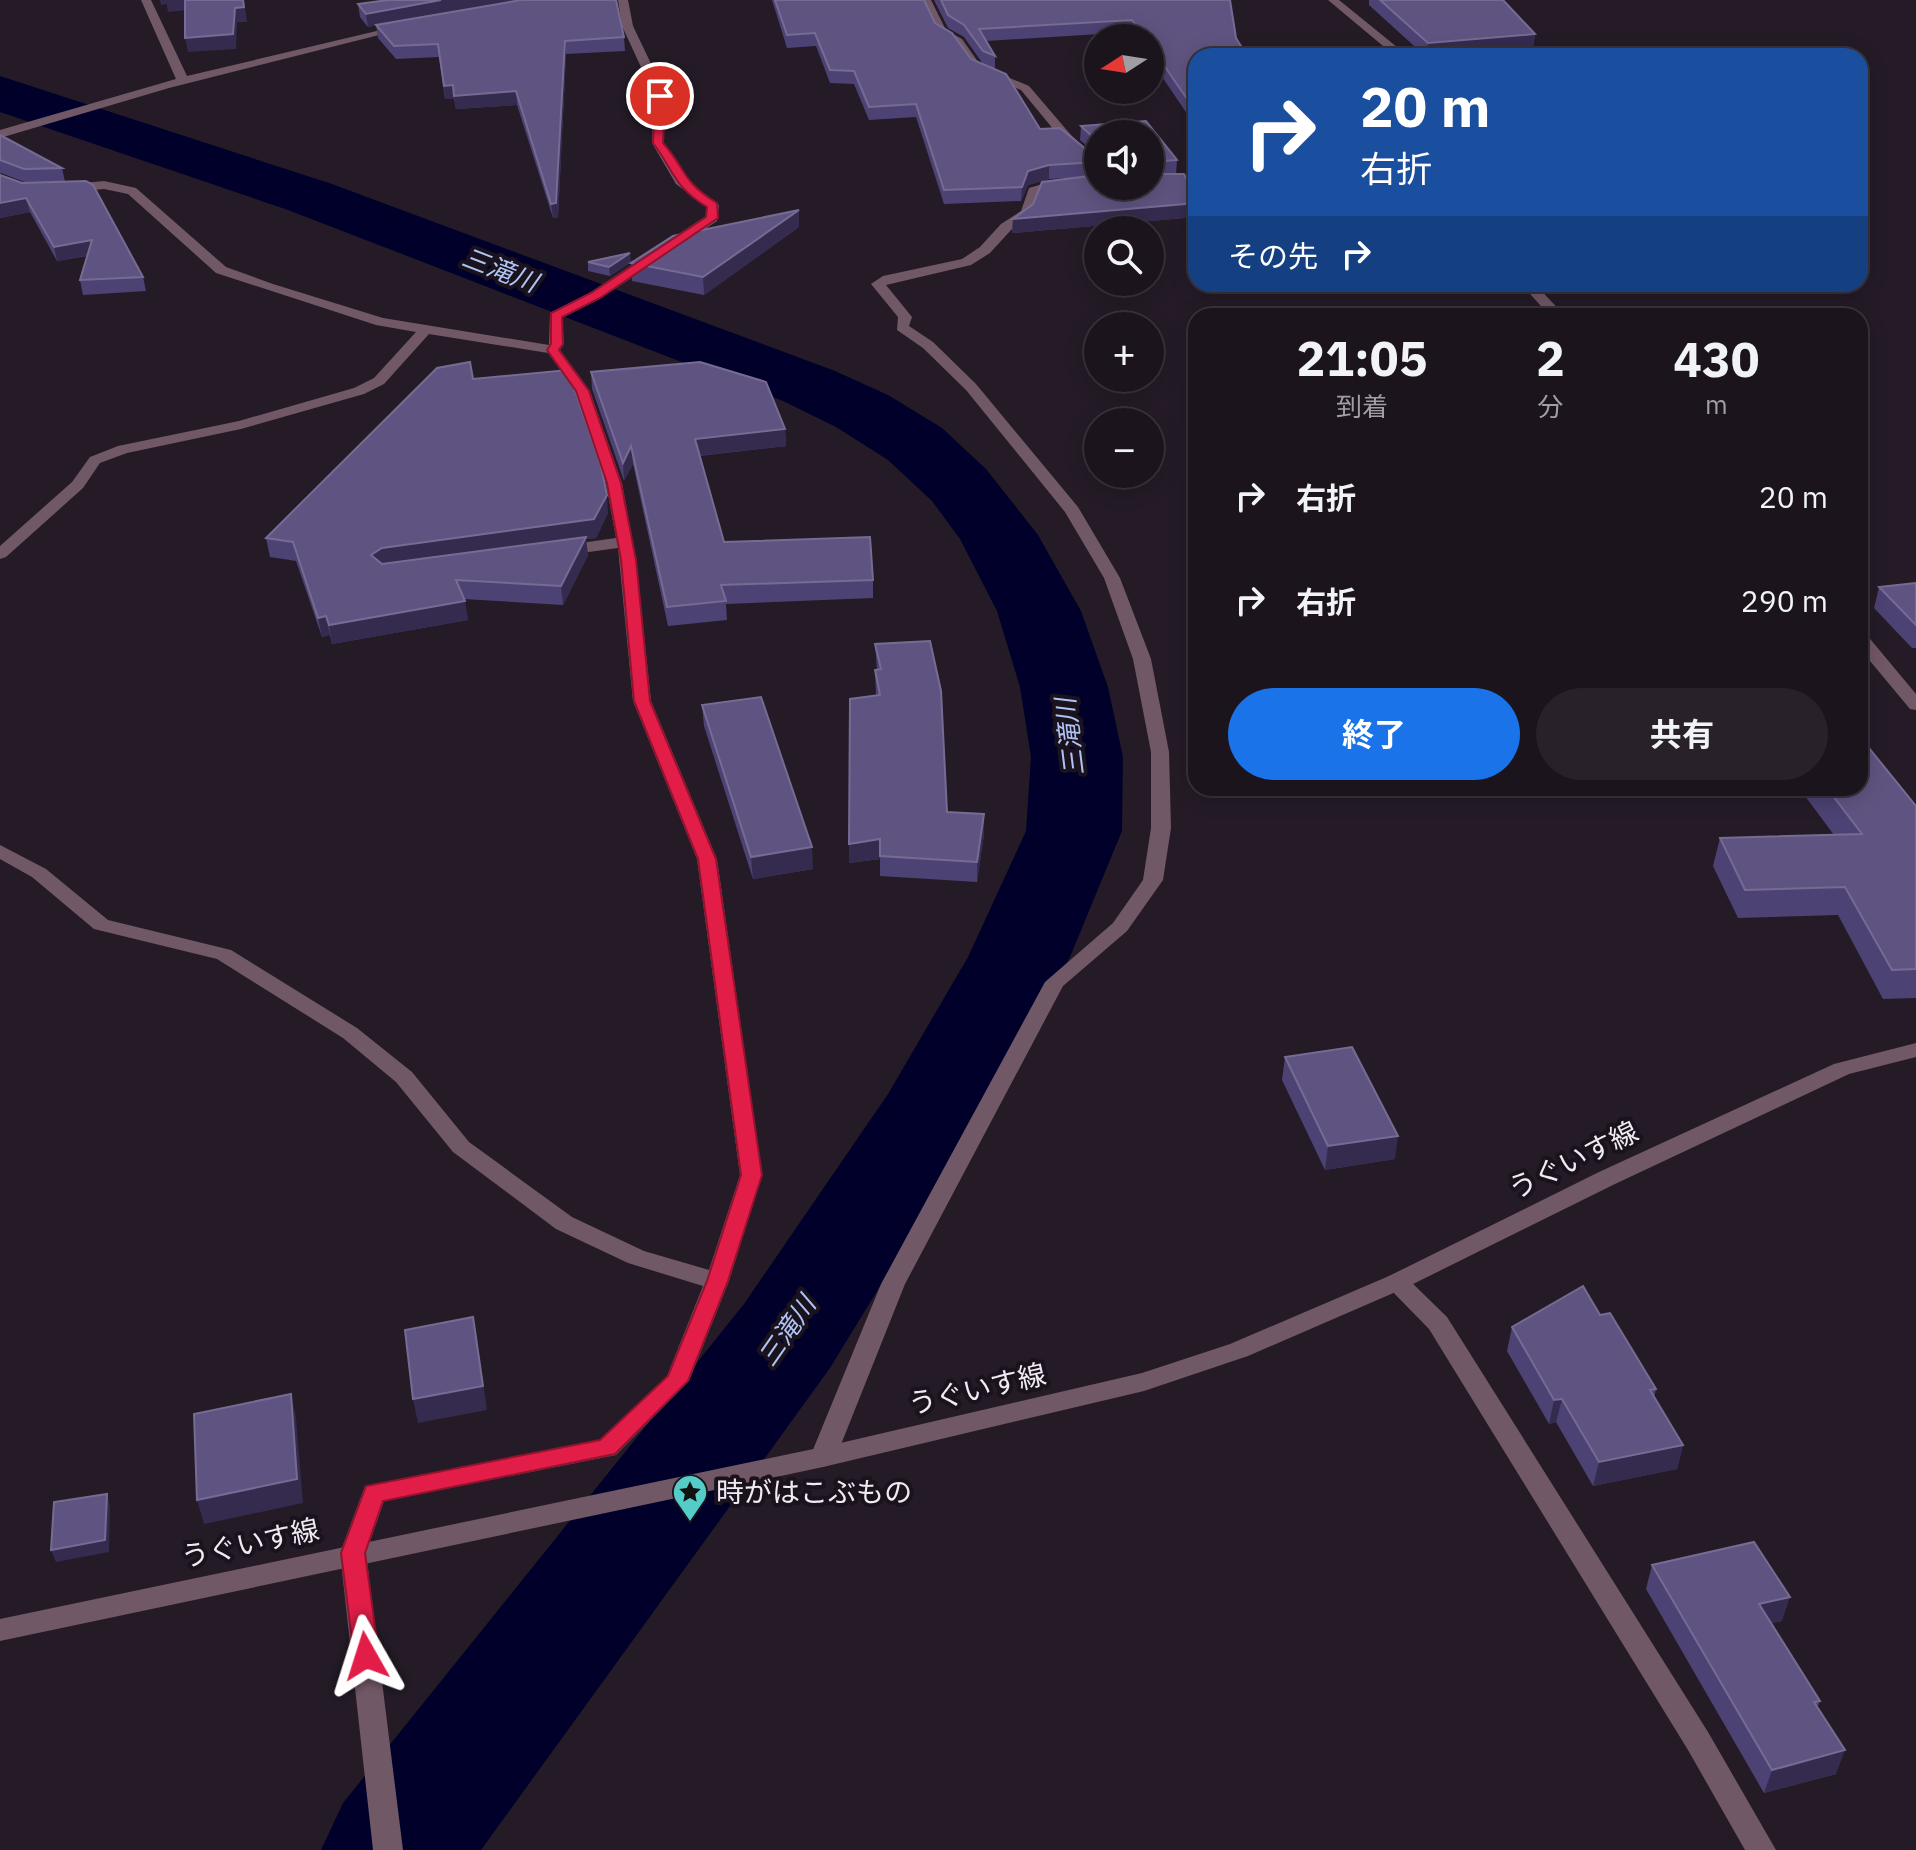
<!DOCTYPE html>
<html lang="ja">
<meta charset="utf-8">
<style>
body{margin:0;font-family:"IBM Plex Sans","Noto Sans JP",sans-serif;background:#28212a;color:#f1f3f6;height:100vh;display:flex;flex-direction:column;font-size:30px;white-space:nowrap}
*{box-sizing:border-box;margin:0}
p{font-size:26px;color:#a09ea4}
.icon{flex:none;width:44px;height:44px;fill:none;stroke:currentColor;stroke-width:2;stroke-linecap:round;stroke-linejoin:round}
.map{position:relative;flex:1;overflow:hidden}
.sheet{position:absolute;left:1188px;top:308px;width:680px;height:488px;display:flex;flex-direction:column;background:#1b141d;border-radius:24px;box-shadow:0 4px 20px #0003,0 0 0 2px #39333b}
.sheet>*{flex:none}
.banner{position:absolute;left:1188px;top:48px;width:680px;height:244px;border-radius:24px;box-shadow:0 4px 20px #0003,0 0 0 2px #39333b;background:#1a4fa0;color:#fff;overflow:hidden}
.needle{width:52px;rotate:258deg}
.buttons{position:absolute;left:1084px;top:24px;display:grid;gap:16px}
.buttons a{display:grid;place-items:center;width:80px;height:80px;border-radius:50%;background:#1b141d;box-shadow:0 4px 20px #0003,0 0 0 2px #39333b;font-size:40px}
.pin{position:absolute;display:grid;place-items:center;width:68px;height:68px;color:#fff;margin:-34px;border:4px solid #fff;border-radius:50%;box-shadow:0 2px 8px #0007}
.me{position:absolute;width:88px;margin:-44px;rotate:354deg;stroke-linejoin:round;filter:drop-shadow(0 0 6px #0008)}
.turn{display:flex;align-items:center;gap:28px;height:168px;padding:0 40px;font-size:36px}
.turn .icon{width:104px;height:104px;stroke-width:2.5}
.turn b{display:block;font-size:56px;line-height:68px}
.then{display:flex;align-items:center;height:76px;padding:0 40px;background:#0003;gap:16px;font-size:30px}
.eta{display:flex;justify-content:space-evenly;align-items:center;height:136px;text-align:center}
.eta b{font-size:48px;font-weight:700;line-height:56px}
.button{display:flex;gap:16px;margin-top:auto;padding:16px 40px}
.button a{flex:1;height:92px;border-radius:48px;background:#1a73e8;color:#fff;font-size:32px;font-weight:700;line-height:92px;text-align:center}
.button a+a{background:#28212a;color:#f1f3f6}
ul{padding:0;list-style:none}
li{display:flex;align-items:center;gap:24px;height:104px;padding:0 40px}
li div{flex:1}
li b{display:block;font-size:30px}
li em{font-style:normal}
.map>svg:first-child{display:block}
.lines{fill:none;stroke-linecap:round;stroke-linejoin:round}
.river{fill:#01002a;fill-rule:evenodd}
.service{fill:#715867;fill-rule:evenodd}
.minor{fill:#715867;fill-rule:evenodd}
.tertiary{fill:#715867;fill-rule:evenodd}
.wall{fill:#4d4274;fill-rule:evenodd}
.shaded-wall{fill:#352b4f}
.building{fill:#5f5481;stroke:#766b93;stroke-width:2}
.route{fill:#e11d48;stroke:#92132f;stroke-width:2}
.labels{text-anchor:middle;stroke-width:8;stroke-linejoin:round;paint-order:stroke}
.water-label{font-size:26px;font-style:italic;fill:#afc4f4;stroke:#1a121d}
.near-street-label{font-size:28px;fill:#f0eaf3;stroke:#1a121d}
.near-poi-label{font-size:28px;fill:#f0eaf3;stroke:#1a121d;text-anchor:start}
</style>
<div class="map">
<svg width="1916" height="1850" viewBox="0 0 1916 1850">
<rect width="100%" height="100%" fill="#241b27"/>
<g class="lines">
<!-- river -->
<path class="river" d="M0 76 332 184 835 371 888 395 942 428 986 469 1038 535 1081 611 1108 687 1123 757 1122 831 1070 957 986 1113 830 1368 481 1850H321L343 1803 744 1304 888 1094 968 957 1026 831 1031 757 1020 687 997 611 960 539 932 501 888 460 836 427 783 401 288 210 0 112Z"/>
<!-- service -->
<g class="service">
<path d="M618 0H628L633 26 665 93 664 143 685 179 719 205 717 221 601 298 562 318 564 344 560 350 590 391 622 483 619 486 614 488 606 483 576 391 548 353 429 334 384 384 364 394 241 429 127 453 100 463 83 488 6 557 0 559V546L72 482 90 457 118 446 239 421 354 388 374 378 416 332 376 325 216 273 128 194 104 189 67 192 63 191V185L104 181 136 188 226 267 273 284 383 318 549 345 550 313 591 292 706 216 707 207 676 184 652 143 653 93 622 26Z"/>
<path d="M1098 179V186H1101L1039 193 1031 216 1011 230 990 253 971 265 886 285 912 317 909 326 933 342 976 384 1078 507 1120 578 1151 659 1169 752 1171 828 1163 880 1127 931 1063 986 905 1284 836 1457 832 1464 823 1467 814 1464 810 1457 881 1284 1045 982 1113 923 1143 880 1151 828V752L1133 659 1104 578 1065 512 966 390 923 348 897 330 898 317 871 284 883 276 962 259 980 247 1001 224 1021 211 1029 188 1049 182Z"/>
</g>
<!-- minor -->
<g class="minor">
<path d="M141 0H151L187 76 402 25 407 28 169 88 0 138V130L176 79Z"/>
<path d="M921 0H931L946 30 962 39 981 66 1029 86 1071 135 1098 160V170L1063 141 1021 90 973 70 954 43 938 34Z"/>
<path d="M1328 0H1339L1408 56H1395Z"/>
<path d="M1196 176V184L1150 186V178Z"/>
<path d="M1521 284H1535L1565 316H1550Z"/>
<path d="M614 478 622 483 636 560 651 701 717 859 762 1175 729 1281 689 1381 616 1455 384 1501 366 1553 403 1850H373L340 1553 365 1486 600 1440 667 1376 703 1286 628 1263 556 1229 453 1152 396 1082 343 1038 217 959 94 929 32 877 0 859V845L46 869 108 920 231 950 357 1028 412 1072 469 1142 572 1217 644 1251 709 1270 740 1175 697 859 633 701 618 548 559 556 551 551 559 546 616 538 606 483Z"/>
<path d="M1860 633 1866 634 1916 694V710L1910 709 1860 649Z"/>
<path d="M1397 1273 1405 1276 1447 1317 1708 1732 1776 1850H1745L1688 1750 1429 1329 1389 1288 1385 1282 1389 1276Z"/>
</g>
<!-- tertiary -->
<path class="tertiary" d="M1916 1043V1057L1849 1074 1615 1184 1405 1288 1248 1356 1144 1391 823 1467 0 1641V1619L823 1447 1142 1373 1230 1344 1389 1276 1599 1172 1834 1064Z"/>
</g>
<!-- wall -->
<g class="wall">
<path d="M616 0 624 37 625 51 566 54 558 218H553L517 105 456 109 454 99H445L439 57 396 59 378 38 376 25 368 27 360 17 358 4ZM507 2 394 22 491 4Z"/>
<path d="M772 0H924L935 23 952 33 971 59 1006 74 1040 129 1060 128 1098 159V186H1150V134H1098V156L1080 140 1081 126 1146 121 1177 160 1176 174H1184L1196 198V217L1012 233 1013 219 1033 204 1042 182 1088 177 1049 179 1028 185 1021 201 944 204 916 117 869 120 854 84 830 83 816 46 787 48Z"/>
<path d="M934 0H1230L1196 56V127L1150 59V38H1136L1132 32 986 41 995 56V69L983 64 964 37 948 28Z"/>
<path d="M1369 0H1503L1535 34 1533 48 1425 56 1369 5Z"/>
<path d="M0 135 62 168 65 182 143 277 146 291 83 295 80 280 87 256 57 261 30 212 0 218V175L22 183H27L1 173 0 174Z"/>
<path d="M799 227 704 295 632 281 631 263Z"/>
<path d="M588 262H631L610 276 588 271Z"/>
<path d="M591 372 785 429 786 446 699 456 724 542 873 580V598L726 604 727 620 668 626 633 464 624 481 592 389Z"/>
<path d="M608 513 596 538 586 539 588 555 563 605 464 599 468 620 332 644 330 635 322 637 296 561 270 557 266 538Z"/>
<path d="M1916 583V648H1912L1874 608 1879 587Z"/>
<path d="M875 644 947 812 984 814V834L977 882 880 876V859L849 863 876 696 875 670 877 669Z"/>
<path d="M702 705 813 869 753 879 704 726Z"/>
<path d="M1799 788H1860L1916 806V998L1883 999 1838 915 1738 918 1713 866 1720 838 1834 835Z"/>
<path d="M1285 1057 1395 1159 1325 1170 1282 1080Z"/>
<path d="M1600 1315 1656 1389 1654 1398 1683 1445 1677 1469 1593 1486 1556 1422 1549 1424 1507 1351 1512 1327Z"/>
<path d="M1652 1565 1782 1621 1771 1623 1820 1701 1817 1708 1836 1774 1764 1793 1646 1589Z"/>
</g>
<!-- shaded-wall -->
<g class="shaded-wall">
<path d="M160 0H166L167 4 161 5Z"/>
<path d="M166 0H186L188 10 168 12Z"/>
<path d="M244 0 247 22H237L236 49 188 52 185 38Z"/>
<path d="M441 0H531L491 4 368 27 366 14Z"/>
<path d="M1535 34 1533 48 1426 56 1428 43Z"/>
<path d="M565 41 566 54 558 218H553L551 204Z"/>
<path d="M453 85 454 99H445L444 86Z"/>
<path d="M516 91 517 105 456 109 454 96Z"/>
<path d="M1049 165V179L1028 185 1021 201 1022 187 1028 171Z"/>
<path d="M26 198 30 212 0 218V203Z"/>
<path d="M1196 203V217L1012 233 1013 219Z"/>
<path d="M799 210V227L704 295 703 277Z"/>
<path d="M92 240 95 254 57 261 54 247Z"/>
<path d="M630 253 631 262 610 276 609 267Z"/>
<path d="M785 429 786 446 696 456 695 439Z"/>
<path d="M631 446 633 464 624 481 623 463Z"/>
<path d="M607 495 608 513 596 538 586 539 588 555 563 605 561 586 385 567 371 555 382 548Z"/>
<path d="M465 601 468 620 332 644 329 625Z"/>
<path d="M326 616 330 635 322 637 318 618Z"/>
<path d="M984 814V834L977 882V862Z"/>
<path d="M880 839V859L849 863V844Z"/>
<path d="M812 847 813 869 753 879 751 857Z"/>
<path d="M1398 1136 1395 1159 1325 1170 1328 1146Z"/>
<path d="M477 1340 487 1410 418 1423 413 1399Z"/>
<path d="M291 1394 296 1418 303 1503 204 1524 197 1500Z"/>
<path d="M1562 1399 1556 1422 1549 1424 1554 1400Z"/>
<path d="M1683 1445 1677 1469 1593 1486 1599 1462Z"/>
<path d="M107 1494 110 1506 109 1552 56 1562 51 1550Z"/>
<path d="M1790 1597 1782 1621 1751 1628 1759 1604Z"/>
<path d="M1845 1750 1836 1774 1764 1793 1772 1770Z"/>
</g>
<!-- building -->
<g class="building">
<path d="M185 0H243L244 7 235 8 233 34 185 38Z"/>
<path d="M388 0H441L366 14 358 4Z"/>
<path d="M521 0H616L624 37 565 41 556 203 551 204 516 91 454 96 453 85 444 86 438 44 394 46 376 25Z"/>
<path d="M775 0H924L935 23 952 33 971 59 1006 74 1040 129 1060 128 1098 159V162L1049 165 1028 171 1022 187 944 190 916 104 869 107 854 71 830 70 815 33 787 35Z"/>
<path d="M941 0H1230L1236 38 1247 56H1196V112L1150 45V38H1145L1132 20 979 29 995 56 983 51 964 25 948 15Z"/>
<path d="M1380 0H1503L1535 34 1428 43Z"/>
<path d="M1146 121 1177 160 1150 162V134H1098V142L1081 126Z"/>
<path d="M0 135 62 168 24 169 0 160Z"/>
<path d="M1150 174H1184L1196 198V203L1013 219 1033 204 1042 182 1098 175V186H1150Z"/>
<path d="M0 175 22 183 86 181 93 185 143 277 80 280 92 240 54 247 26 198 0 203Z"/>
<path d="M799 210 703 277 631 263 673 236Z"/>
<path d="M630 253 609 267 588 262Z"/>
<path d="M470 362 473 379 568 370 601 466 607 495 594 519 382 548 371 555 382 564 586 537 561 586 456 580 465 601 329 625 326 616 318 618 293 542 266 538 437 368Z"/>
<path d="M700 362 766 382 785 429 695 439 724 542 870 537 873 580 721 585 726 601 667 607 631 446 623 463 591 372Z"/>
<path d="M1916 583V625L1879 587Z"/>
<path d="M930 641 941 691 947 812 984 814 977 862 880 856V839L849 844 850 699 880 695 875 670 881 669 875 644Z"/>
<path d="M761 697 812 847 751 857 702 705Z"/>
<path d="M1860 737 1916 806V969L1892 970 1845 887 1745 890 1720 838 1862 834 1827 788H1860Z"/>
<path d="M1352 1047 1398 1136 1328 1146 1285 1057Z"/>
<path d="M1583 1286 1600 1315 1610 1313 1656 1389 1650 1390 1683 1445 1599 1462 1562 1399 1554 1400 1512 1327Z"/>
<path d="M473 1317 483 1386 413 1399 405 1330Z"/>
<path d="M291 1394 297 1479 197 1500 194 1414Z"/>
<path d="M107 1494 105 1540 51 1550 54 1502Z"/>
<path d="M1754 1542 1790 1597 1759 1604 1820 1701 1814 1702 1845 1750 1772 1770 1652 1565Z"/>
</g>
<!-- route -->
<path class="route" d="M660 93 665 96 663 143C687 170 681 181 717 203L718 218 600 298 562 317 563 344 559 350 589 391 621 483 636 560 650 701 716 859 762 1175 728 1281 688 1381 615 1454 383 1501 365 1553 379 1656 375 1663 366 1666 357 1663 354 1656 341 1553 366 1486 600 1440 668 1376 707 1281 741 1175 698 859 634 701 621 560 607 483 576 391 547 350 551 344V313L591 293 706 217 707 207C674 187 674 171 653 143L655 96Z"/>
<!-- icons -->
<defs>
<g id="sight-pin" transform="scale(1.8)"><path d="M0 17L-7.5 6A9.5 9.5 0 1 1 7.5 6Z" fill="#54cdc8" stroke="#1a121d"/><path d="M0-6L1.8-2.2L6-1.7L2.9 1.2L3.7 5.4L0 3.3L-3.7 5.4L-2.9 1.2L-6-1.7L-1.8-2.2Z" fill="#111"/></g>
</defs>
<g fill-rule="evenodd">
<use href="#sight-pin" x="690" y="1492"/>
</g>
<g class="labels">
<!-- water labels -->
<g class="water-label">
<text transform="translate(500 270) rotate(21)" y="9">三滝川</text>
<text transform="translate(1070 737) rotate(-97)" y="9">三滝川</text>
<text transform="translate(787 1331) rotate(-55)" y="9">三滝川</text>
</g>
<!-- near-street labels -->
<g class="near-street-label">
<text transform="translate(1573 1160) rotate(-26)" y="10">うぐいす線</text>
<text transform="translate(977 1389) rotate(-13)" y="10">うぐいす線</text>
<text transform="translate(250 1543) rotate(-12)" y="10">うぐいす線</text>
</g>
<!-- near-poi labels -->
<g class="near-poi-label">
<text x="716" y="1502">時がはこぶもの</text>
</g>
</g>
</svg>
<div class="buttons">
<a><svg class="needle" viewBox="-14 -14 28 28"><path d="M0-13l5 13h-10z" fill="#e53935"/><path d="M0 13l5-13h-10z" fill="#a09ea4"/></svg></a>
<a><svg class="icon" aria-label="sound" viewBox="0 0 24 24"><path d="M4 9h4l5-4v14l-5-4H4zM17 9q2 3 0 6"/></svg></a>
<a><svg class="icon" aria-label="search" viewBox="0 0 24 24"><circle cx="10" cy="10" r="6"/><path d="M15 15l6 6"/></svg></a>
<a>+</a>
<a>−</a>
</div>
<div class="pin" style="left:660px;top:96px;background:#d93025"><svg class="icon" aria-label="arrive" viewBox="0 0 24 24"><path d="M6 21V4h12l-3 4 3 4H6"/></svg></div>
<svg class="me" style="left:366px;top:1656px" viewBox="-20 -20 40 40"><path d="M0-17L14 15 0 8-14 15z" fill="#e11d48" stroke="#fff" stroke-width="4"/></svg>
<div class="banner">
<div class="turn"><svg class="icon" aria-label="right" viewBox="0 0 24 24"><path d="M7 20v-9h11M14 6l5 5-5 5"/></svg><div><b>20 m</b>右折</div></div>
<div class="then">その先<svg class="icon" aria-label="right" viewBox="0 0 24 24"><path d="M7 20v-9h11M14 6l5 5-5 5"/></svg></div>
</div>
<section class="sheet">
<div class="eta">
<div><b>21:05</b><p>到着</p></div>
<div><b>2</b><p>分</p></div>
<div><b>430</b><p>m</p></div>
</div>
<ul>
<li><svg class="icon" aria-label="right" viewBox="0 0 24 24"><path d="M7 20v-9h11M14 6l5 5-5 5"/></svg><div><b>右折</b></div><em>20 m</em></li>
<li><svg class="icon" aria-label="right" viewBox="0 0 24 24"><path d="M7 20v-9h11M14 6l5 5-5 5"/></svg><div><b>右折</b></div><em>290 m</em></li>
</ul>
<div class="button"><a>終了</a><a>共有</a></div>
</section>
</div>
